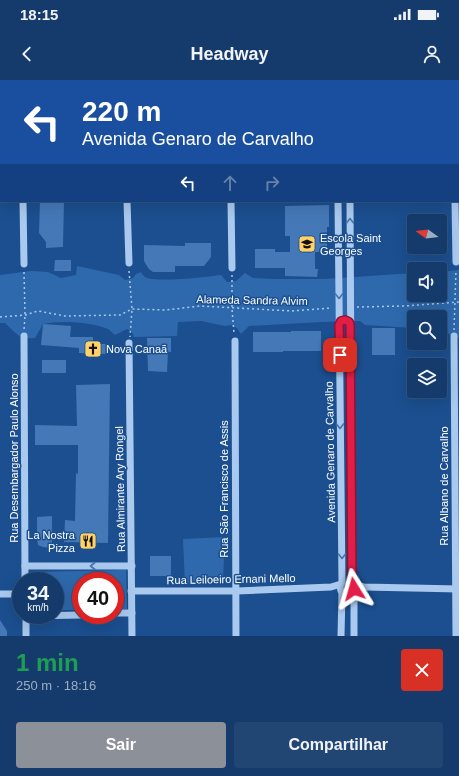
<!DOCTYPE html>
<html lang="pt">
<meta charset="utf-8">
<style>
body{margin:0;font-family:Arial,sans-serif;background:#214673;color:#f1f3f6;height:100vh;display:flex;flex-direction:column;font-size:15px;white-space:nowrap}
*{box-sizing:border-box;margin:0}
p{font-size:13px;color:#9dadc1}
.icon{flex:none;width:22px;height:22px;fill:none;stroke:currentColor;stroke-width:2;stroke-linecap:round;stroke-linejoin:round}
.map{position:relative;height:556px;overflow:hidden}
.drawer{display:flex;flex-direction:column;background:#143b6b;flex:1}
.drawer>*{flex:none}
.hud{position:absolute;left:0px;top:0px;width:459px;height:122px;box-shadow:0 4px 16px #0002,0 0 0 1px #33557e;background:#1a4fa0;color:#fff;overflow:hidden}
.needle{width:26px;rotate:285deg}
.tools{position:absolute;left:407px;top:134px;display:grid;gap:8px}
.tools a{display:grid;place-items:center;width:40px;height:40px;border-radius:4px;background:#143b6b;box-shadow:0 4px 16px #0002,0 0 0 1px #33557e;font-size:20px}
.speed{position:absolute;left:12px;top:492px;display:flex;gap:8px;font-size:20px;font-weight:700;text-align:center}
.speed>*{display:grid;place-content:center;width:52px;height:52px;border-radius:50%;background:#143b6b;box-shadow:0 4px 16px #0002,0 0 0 1px #33557e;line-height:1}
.speed small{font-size:10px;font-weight:400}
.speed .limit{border:6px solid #d22;background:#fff;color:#111}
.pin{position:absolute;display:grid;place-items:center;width:34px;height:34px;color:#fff;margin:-17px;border-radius:8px;box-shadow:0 2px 6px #0006}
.me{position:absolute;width:44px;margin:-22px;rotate:352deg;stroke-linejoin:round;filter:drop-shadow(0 0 3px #0008)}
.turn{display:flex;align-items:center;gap:14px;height:84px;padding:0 16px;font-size:18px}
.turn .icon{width:52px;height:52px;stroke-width:2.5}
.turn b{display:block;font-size:28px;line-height:34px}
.lanes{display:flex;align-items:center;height:38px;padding:0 16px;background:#0003;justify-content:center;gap:20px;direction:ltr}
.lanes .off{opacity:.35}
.round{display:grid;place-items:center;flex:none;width:42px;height:42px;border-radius:4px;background:#214673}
.headline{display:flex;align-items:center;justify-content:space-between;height:68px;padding:0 16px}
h1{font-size:24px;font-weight:800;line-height:30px;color:#1e9e55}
.cta{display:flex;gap:8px;margin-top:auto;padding:8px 16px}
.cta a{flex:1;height:46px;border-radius:4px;background:#8c9099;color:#fff;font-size:16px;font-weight:800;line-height:46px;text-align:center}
.cta a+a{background:#214673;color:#f1f3f6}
.status{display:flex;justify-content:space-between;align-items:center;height:28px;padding:0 20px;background:#143b6b;direction:ltr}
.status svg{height:11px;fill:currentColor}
header{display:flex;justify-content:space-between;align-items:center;height:52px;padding:0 16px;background:#143b6b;font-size:18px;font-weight:800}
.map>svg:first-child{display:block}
.green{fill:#2e69ad}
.building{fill:#4478b7}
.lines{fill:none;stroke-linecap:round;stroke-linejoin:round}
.path{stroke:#a9c9ee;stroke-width:1.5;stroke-dasharray:2 3;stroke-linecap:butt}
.minor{stroke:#a9c9ee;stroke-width:7}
.oneway{stroke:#4674ac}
.route-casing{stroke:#92132f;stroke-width:10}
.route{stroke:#e11d48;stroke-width:7}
.labels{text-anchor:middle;stroke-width:3;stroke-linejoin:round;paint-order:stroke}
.poi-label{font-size:11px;fill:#fff;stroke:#1b4f8f;text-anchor:start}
.street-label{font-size:11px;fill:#fff;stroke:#1b4f8f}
</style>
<div class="status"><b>18:15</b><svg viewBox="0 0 49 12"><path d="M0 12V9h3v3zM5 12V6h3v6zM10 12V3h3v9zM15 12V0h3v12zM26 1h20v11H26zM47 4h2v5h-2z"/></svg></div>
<header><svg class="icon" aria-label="back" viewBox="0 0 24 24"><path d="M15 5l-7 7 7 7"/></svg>Headway<svg class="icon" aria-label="person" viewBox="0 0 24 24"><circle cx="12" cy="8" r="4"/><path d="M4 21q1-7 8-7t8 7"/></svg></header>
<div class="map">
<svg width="459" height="556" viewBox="0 0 459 556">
<rect width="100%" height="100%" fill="#1b4f8f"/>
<!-- green -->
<g class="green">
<path d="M77 186 119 195 125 200 133 198 136 194 141 192C141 193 144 196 145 197 155 203 207 197 221 195L227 202 236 201 245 193 253 198 273 199H324L414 193V215H440V192L459 190V258L450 255 445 250 440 249V237H414V248L365 245 360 241 322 242 249 246 241 254 237 248 231 245 225 246 201 241 178 242 177 256 134 257 132 252 127 249 115 255C112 253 110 250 108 249 92 242 59 240 43 244L35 258C19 260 16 253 5 243H0V195L31 191 48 192 61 198 76 195Z"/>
<path d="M225 457 223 499 185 505 183 459Z"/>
<path d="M126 490 127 529H115V501H81V530H55V501H32V492Z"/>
</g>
<!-- building -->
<g class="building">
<path d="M40 121H64L63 167 46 168V162L39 153Z"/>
<path d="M329 125V147H327V172H315V189H318L317 197 285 196V188H255V169H275V172H290V156H285V126Z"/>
<path d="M185 163H211V177L204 186H175V192H153L149 189 147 186 144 181V165L185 166Z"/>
<path d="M55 180H71V191H54Z"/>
<path d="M43 244 71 246 70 257H93V264H107V274L79 273V268L41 265Z"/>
<rect x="372" y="248" width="23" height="27"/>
<path d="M291 251H321V271H283V272H253V252H291Z"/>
<path d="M147 258H171V272H168L167 292 148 291Z"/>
<rect x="42" y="280" width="24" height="13"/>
<path d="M110 304 108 463 64 462 65 440 75 441 76 393 78 394V365H35V345L77 346 76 305Z"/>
<path d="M52 436V468L43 467 38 465 37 459V437Z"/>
<rect x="150" y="476" width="21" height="20"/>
<path d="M0 540 7 551V556H0Z"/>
</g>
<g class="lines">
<!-- path -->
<g class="path">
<path d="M129 191 132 229 130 257"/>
<path d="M24 192 25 235 24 250"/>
<path d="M232 195V229L234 253"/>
<path d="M357 227 404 226 459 222"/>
<path d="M0 237 25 235 38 231 65 236 120 235 132 229 166 230 200 226 292 231 331 228"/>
<path d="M454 250 456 190"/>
</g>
<!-- minor -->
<g class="minor">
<path d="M22 0V1"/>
<path d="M127 0V1"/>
<path d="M230 0V1"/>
<path d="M337 0V1"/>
<path d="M349 0V1"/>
<path d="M455 0V1"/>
<path d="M23 121 24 184"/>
<path d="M127 121 129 183"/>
<path d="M231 121 232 188"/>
<path d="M338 121 342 502C339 506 340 509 342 513L341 556"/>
<path d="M350 121 352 502"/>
<path d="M455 121 456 182"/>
<path d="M24 256 25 501"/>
<path d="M454 256 456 556"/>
<path d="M235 261 236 556"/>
<path d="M129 263 132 556"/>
<path d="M25 486H132"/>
<path d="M351 501C355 504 355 507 354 511V556"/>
<path d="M354 504 364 507 459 509"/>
<path d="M131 511H236L331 507 341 504"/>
<path d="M0 514H21"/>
<path d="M115 533H132"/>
<path d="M26 535V556"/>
<path d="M26 536 81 535"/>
</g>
</g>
<!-- one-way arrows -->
<defs><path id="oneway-chevron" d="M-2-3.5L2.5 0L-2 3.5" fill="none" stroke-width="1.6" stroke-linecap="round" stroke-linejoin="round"/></defs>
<g class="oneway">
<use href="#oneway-chevron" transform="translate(350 141) rotate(-90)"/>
<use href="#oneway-chevron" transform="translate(339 216) rotate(89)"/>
<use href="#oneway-chevron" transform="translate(340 346) rotate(89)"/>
<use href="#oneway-chevron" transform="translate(342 476) rotate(89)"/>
<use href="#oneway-chevron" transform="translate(93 486) rotate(180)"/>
</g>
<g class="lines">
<!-- route casing -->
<g class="route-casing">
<path id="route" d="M340 275 339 245 341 241 345 240 349 242 350 244 352 502 354 504V509"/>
</g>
<!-- route -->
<use href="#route" class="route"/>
</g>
<!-- icons -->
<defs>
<g id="school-square" transform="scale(0.9)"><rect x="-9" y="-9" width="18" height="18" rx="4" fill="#ffd166" stroke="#1b4f8f"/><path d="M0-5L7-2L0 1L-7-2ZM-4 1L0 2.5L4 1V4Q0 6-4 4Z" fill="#111"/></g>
<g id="church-square" transform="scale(0.9)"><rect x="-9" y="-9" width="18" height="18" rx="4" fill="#ffd166" stroke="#1b4f8f"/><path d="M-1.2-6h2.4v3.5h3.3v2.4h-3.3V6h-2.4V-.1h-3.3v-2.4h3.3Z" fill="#111"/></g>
<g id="restaurant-square" transform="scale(0.9)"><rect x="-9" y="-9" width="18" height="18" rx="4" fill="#ffd166" stroke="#1b4f8f"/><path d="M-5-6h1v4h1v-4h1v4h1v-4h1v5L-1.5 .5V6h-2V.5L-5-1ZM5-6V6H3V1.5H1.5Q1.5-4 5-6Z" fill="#111"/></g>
</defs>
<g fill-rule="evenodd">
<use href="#school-square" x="307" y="164"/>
<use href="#church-square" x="93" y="269"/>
<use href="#restaurant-square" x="88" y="461"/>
</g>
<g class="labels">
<!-- poi labels -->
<g class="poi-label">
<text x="320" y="162">Escola Saint<tspan x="320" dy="13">Georges</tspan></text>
<text x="106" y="273">Nova Canaã</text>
<text x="75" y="459" text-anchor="end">La Nostra<tspan x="75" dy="13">Pizza</tspan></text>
</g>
<!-- street labels -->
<g class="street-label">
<text transform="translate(252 220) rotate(1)" y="4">Alameda Sandra Alvim</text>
<text transform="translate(330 372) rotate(-91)" y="4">Avenida Genaro de Carvalho</text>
<text transform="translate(14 378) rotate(-90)" y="4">Rua Desembargador Paulo Alonso</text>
<text transform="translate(444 406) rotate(-90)" y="4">Rua Albano de Carvalho</text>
<text transform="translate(120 409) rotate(-91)" y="4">Rua Almirante Ary Rongel</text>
<text transform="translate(224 409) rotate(-90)" y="4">Rua São Francisco de Assis</text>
<text transform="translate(231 499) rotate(-1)" y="4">Rua Leiloeiro Ernani Mello</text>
</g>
</g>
</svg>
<div class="tools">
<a><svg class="needle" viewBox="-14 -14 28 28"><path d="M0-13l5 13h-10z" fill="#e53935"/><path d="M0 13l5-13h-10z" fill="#9dadc1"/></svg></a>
<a><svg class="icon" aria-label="sound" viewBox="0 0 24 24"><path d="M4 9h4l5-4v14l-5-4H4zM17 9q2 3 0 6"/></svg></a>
<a><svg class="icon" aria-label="search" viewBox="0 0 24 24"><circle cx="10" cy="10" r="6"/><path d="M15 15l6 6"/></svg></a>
<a><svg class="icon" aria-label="layers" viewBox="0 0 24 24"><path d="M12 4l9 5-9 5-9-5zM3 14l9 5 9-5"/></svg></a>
</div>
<div class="speed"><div>34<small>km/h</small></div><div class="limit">40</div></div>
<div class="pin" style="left:340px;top:275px;background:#d93025"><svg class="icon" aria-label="arrive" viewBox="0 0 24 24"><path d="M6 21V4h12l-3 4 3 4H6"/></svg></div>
<svg class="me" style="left:354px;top:509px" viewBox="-20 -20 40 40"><path d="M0-17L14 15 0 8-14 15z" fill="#e11d48" stroke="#fff" stroke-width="4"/></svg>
<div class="hud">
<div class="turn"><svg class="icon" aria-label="left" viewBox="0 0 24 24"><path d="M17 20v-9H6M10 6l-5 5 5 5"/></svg><div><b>220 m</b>Avenida Genaro de Carvalho</div></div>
<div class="lanes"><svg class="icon" aria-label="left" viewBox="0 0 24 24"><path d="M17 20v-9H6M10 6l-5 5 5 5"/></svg><svg class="icon off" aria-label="ahead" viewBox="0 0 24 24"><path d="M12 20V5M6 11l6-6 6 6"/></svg><svg class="icon off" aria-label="right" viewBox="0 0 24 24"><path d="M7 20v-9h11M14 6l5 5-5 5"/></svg></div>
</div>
</div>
<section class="drawer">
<div class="headline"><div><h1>1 min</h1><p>250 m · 18:16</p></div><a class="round" style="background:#d93025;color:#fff"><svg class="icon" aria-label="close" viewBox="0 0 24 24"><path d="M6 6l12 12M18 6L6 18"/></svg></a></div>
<div class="cta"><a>Sair</a><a>Compartilhar</a></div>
</section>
